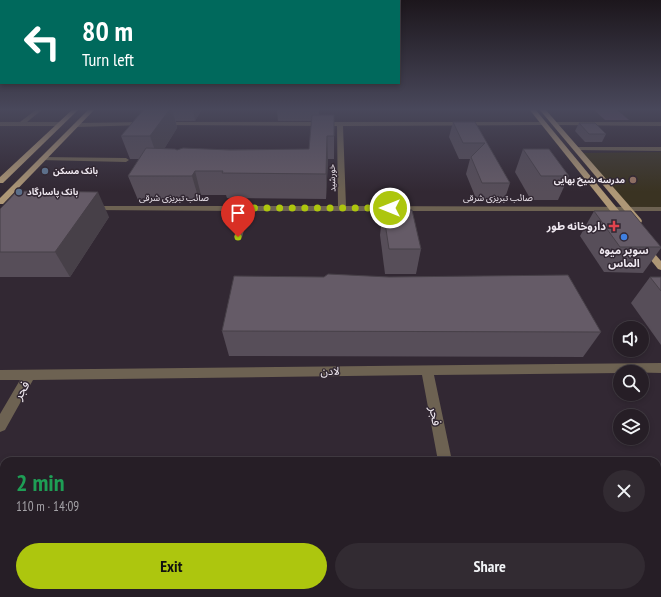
<!DOCTYPE html>
<meta charset="utf-8">
<style>
body{margin:0;font-family:"PT Sans Narrow","Noto Sans Arabic",sans-serif;background:#322b32;color:#f1f3f6;height:100vh;display:flex;flex-direction:column;font-size:15px;white-space:nowrap}
*{box-sizing:border-box;margin:0}
p{font-size:13px;color:#a4a2a7}
.icon{flex:none;width:22px;height:22px;fill:none;stroke:currentColor;stroke-width:2;stroke-linecap:round;stroke-linejoin:round}
.map{position:relative;flex:1;overflow:hidden}
.details{position:absolute;left:0px;top:457px;width:661px;height:140px;display:flex;flex-direction:column;background:#261e26;border-radius:12px 12px 0 0;box-shadow:0 2px 6px #0003,0 0 0 1px #423c43}
.details>*{flex:none}
.top-card{position:absolute;left:0px;top:0px;width:400px;height:84px;box-shadow:0 2px 6px #0003,0 0 0 1px #423c43;background:#00695c;color:#fff;overflow:hidden}
.buttons{position:absolute;left:613px;top:321px;display:grid;gap:8px}
.buttons a{display:grid;place-items:center;width:36px;height:36px;border-radius:50%;background:#261e26;box-shadow:0 2px 6px #0003,0 0 0 1px #423c43;font-size:20px}
.pin{position:absolute;display:grid;place-items:center;width:34px;height:34px;color:#fff;margin:-41px -17px;border-radius:50% 50% 50% 0;rotate:-45deg;box-shadow:0 0 4px #0007}
.pin .icon{rotate:45deg}
.me{position:absolute;width:44px;margin:-22px;rotate:270deg;stroke-linejoin:round;filter:drop-shadow(0 0 3px #0008)}
.turn{display:flex;align-items:center;gap:14px;height:84px;padding:0 16px;font-size:18px}
.turn .icon{width:52px;height:52px;stroke-width:2.5}
.turn b{display:block;font-size:28px;line-height:34px}
.round{display:grid;place-items:center;flex:none;width:42px;height:42px;border-radius:21px;background:#322b32}
.summary{display:flex;align-items:center;justify-content:space-between;height:68px;padding:0 16px}
h1{font-size:24px;font-weight:700;line-height:30px;color:#1e9e55}
.primary-button{display:flex;gap:8px;margin-top:auto;padding:8px 16px}
.primary-button a{flex:1;height:46px;border-radius:24px;background:#adc60e;color:#111;font-size:16px;font-weight:700;line-height:46px;text-align:center}
.primary-button a+a{background:#322b32;color:#f1f3f6}
.map>svg:first-child{display:block}
.education{fill:#3a3322}
.green{fill:#5f4963}
.lines{fill:none;stroke-linecap:round;stroke-linejoin:round}
.minor{fill:#6d6252;fill-rule:evenodd}
.major{fill:#ae9776;fill-rule:evenodd}
.wall{fill:#574e59}
.shaded-wall{fill:#474048}
.building{fill:#655b67;stroke:#474048}
.route{stroke:#adc60e;stroke-width:7;stroke-dasharray:0 12.6}
.service-dot{fill:#5c6f8a;stroke:#322833;stroke-width:1.5}
.education-dot{fill:#8d6e63;stroke:#322833;stroke-width:1.5}
.health-dot{fill:#e0444e;stroke:#322833;stroke-width:1.5}
.shop-dot{fill:#3f7fe0;stroke:#322833;stroke-width:1.5}
.labels{text-anchor:middle;stroke-width:3;stroke-linejoin:round;paint-order:stroke}
.far-poi-label{font-size:9px;font-weight:bold;fill:#efe8f0;stroke:#322833;text-anchor:start}
.far-street-label{font-size:9px;fill:#efe8f0;stroke:#322833}
.poi-label{font-size:11px;font-weight:bold;fill:#efe8f0;stroke:#322833;text-anchor:end}
.street-label{font-size:11px;fill:#efe8f0;stroke:#322833}
.near-street-label{font-size:13px;fill:#efe8f0;stroke:#322833}
</style>
<div class="map">
<svg width="661" height="597" viewBox="0 0 661 597">
<rect width="100%" height="100%" fill="#322833"/>
<!-- education -->
<path class="education" d="M661 152V207H627L582 153Z"/>
<!-- green -->
<path class="green" d="M593 109H616L629 120H605Z"/>
<g class="lines">
<!-- minor -->
<g class="minor">
<path d="M37 109H43L27 122H59L62 124 59 126H0V122H20Z"/>
<path d="M143 122 146 124 145 125 76 127 73 125 76 123Z"/>
<path d="M163 122H545L547 123V125L343 126 346 206 661 207V211H250L242 237 238 240 234 237 242 211 90 210 89 208 93 206H338L337 126 161 125 160 124Z"/>
<path d="M555 122H661V126L553 125V123Z"/>
<path d="M576 147H661V151L574 150V148Z"/>
<path d="M42 157 126 158 129 160 126 162 40 160 39 159Z"/>
<path d="M661 363V373L620 372V373L434 375 452 461H438L422 375 33 380 5 430 0 432V414L20 380H0V370Z"/>
<rect x="0" y="473" width="4" height="14"/>
</g>
<!-- major -->
<g class="major">
<path d="M73 109H79L3 183H0V177Z"/>
<path d="M89 109H95L3 204H0V198Z"/>
<path d="M529 109H535L626 219 627 221 626 223H620Z"/>
<path d="M539 109H545L641 219 642 221 641 223H635Z"/>
<path d="M646 246 649 247 661 261V270L658 269 642 249Z"/>
</g>
</g>
<!-- wall -->
<g class="wall">
<path d="M144 109H202L195 121H176L177 128 164 149 177 150 309 149 312 121H278L277 109H319V115H334V159H328L326 199 227 198 226 195H201L199 200H138L128 176 140 159H130L121 136Z"/>
<path d="M453 122H475L510 183 504 201H477L466 174 470 159H459L449 137Z"/>
<path d="M579 123 606 134 602 142H585L575 131Z"/>
<path d="M523 149 569 176 558 200H531L515 172Z"/>
<path d="M0 209 109 217 70 277H0Z"/>
<path d="M383 210 421 249 416 274H385L380 235Z"/>
<path d="M594 211 661 247V248L643 273 604 272 580 236Z"/>
<path d="M324 277 601 332 583 357 229 356 222 331Z"/>
<path d="M650 277H661V345L631 303Z"/>
</g>
<!-- shaded-wall -->
<g class="shaded-wall">
<path d="M170 109H172L177 128 158 159 150 136Z"/>
<path d="M193 109H202L195 121Z"/>
<path d="M327 136 328 159 326 199V174Z"/>
<path d="M195 171 201 195 199 200 192 176Z"/>
<path d="M98 192 109 217 70 277 55 252Z"/>
</g>
<!-- building -->
<g class="building">
<path d="M144 109H170L150 136H121Z"/>
<path d="M312 115H334V136H327L326 174 222 173 223 171H195L192 176H128L146 148 175 149 177 150 183 148 230 150 309 149Z"/>
<path d="M453 122H475L510 183H482L471 157 485 143H463Z"/>
<path d="M579 123H595L606 134H589Z"/>
<path d="M523 149H549L569 176H541Z"/>
<path d="M17 191 98 192 55 252H0V209Z"/>
<path d="M383 210H412L421 249H389Z"/>
<path d="M594 211H631L661 247H620Z"/>
<path d="M328 274 389 277 568 275 601 332 222 331 234 276 324 277Z"/>
<path d="M650 277H661V291Z"/>
</g>
<!-- sky -->
<linearGradient id="sky" x2="0" y2="1"><stop stop-color="#1c161c"/><stop offset="0.57" stop-color="#49485b"/><stop offset="1" stop-color="#49485b" stop-opacity="0"/></linearGradient>
<rect width="661" height="192" fill="url(#sky)"/>
<g class="lines">
<!-- route -->
<path class="route" d="M238 237 247 208H390"/>
</g>
<!-- markers -->
<g class="service-dot">
<circle cx="45" cy="171" r="4"/>
<circle cx="19" cy="192" r="4"/>
</g>
<circle class="education-dot" cx="633" cy="180" r="4"/>
<path class="health-dot" d="M612 220h4v4h4v4h-4v4h-4v-4h-4v-4h4z"/>
<circle class="shop-dot" cx="624" cy="237" r="4"/>
<g class="labels">
<!-- far-poi labels -->
<g class="far-poi-label">
<text x="53" y="174">بانک مسکن</text>
<text x="625" y="183" text-anchor="end">مدرسه شیخ بهایی</text>
<text x="27" y="195">بانک پاسارگاد</text>
</g>
<!-- far-street labels -->
<g class="far-street-label">
<text transform="translate(332 178) rotate(-92)" y="3">خورشید</text>
<text x="174" y="201">صائب تبریزی شرقی</text>
<text x="498" y="201">صائب تبریزی شرقی</text>
</g>
<!-- poi labels -->
<g class="poi-label">
<text x="606" y="230">داروخانه طور</text>
<text x="624" y="254" text-anchor="middle">سوپر میوه<tspan x="624" dy="13">الماس</tspan></text>
</g>
<!-- street labels -->
<g class="street-label">
<text transform="translate(330 371) rotate(-1)" y="4">لادن</text>
</g>
<!-- near-street labels -->
<g class="near-street-label">
<text transform="translate(21 390) rotate(-60)" y="5">فجر</text>
<text transform="translate(436 416) rotate(79)" y="5">فجر</text>
</g>
</g>
</svg>
<div class="buttons">
<a><svg class="icon" aria-label="sound" viewBox="0 0 24 24"><path d="M4 9h4l5-4v14l-5-4H4zM17 9q2 3 0 6"/></svg></a>
<a><svg class="icon" aria-label="search" viewBox="0 0 24 24"><circle cx="10" cy="10" r="6"/><path d="M15 15l6 6"/></svg></a>
<a><svg class="icon" aria-label="layers" viewBox="0 0 24 24"><path d="M12 4l9 5-9 5-9-5zM3 14l9 5 9-5"/></svg></a>
</div>
<div class="pin" style="left:238px;top:237px;background:#d93025"><svg class="icon" aria-label="arrive" viewBox="0 0 24 24"><path d="M6 21V4h12l-3 4 3 4H6"/></svg></div>
<svg class="me" style="left:390px;top:208px" viewBox="-20 -20 40 40"><circle r="17" fill="#adc60e" stroke="#fff" stroke-width="3"/><path d="M0-11L8 9 0 5-8 9z" fill="#fff"/></svg>
<div class="top-card">
<div class="turn"><svg class="icon" aria-label="left" viewBox="0 0 24 24"><path d="M17 20v-9H6M10 6l-5 5 5 5"/></svg><div><b>80 m</b>Turn left</div></div>
</div>
<section class="details">
<div class="summary"><div><h1>2 min</h1><p>110 m · 14:09</p></div><a class="round"><svg class="icon" aria-label="close" viewBox="0 0 24 24"><path d="M6 6l12 12M18 6L6 18"/></svg></a></div>
<div class="primary-button"><a>Exit</a><a>Share</a></div>
</section>
</div>
